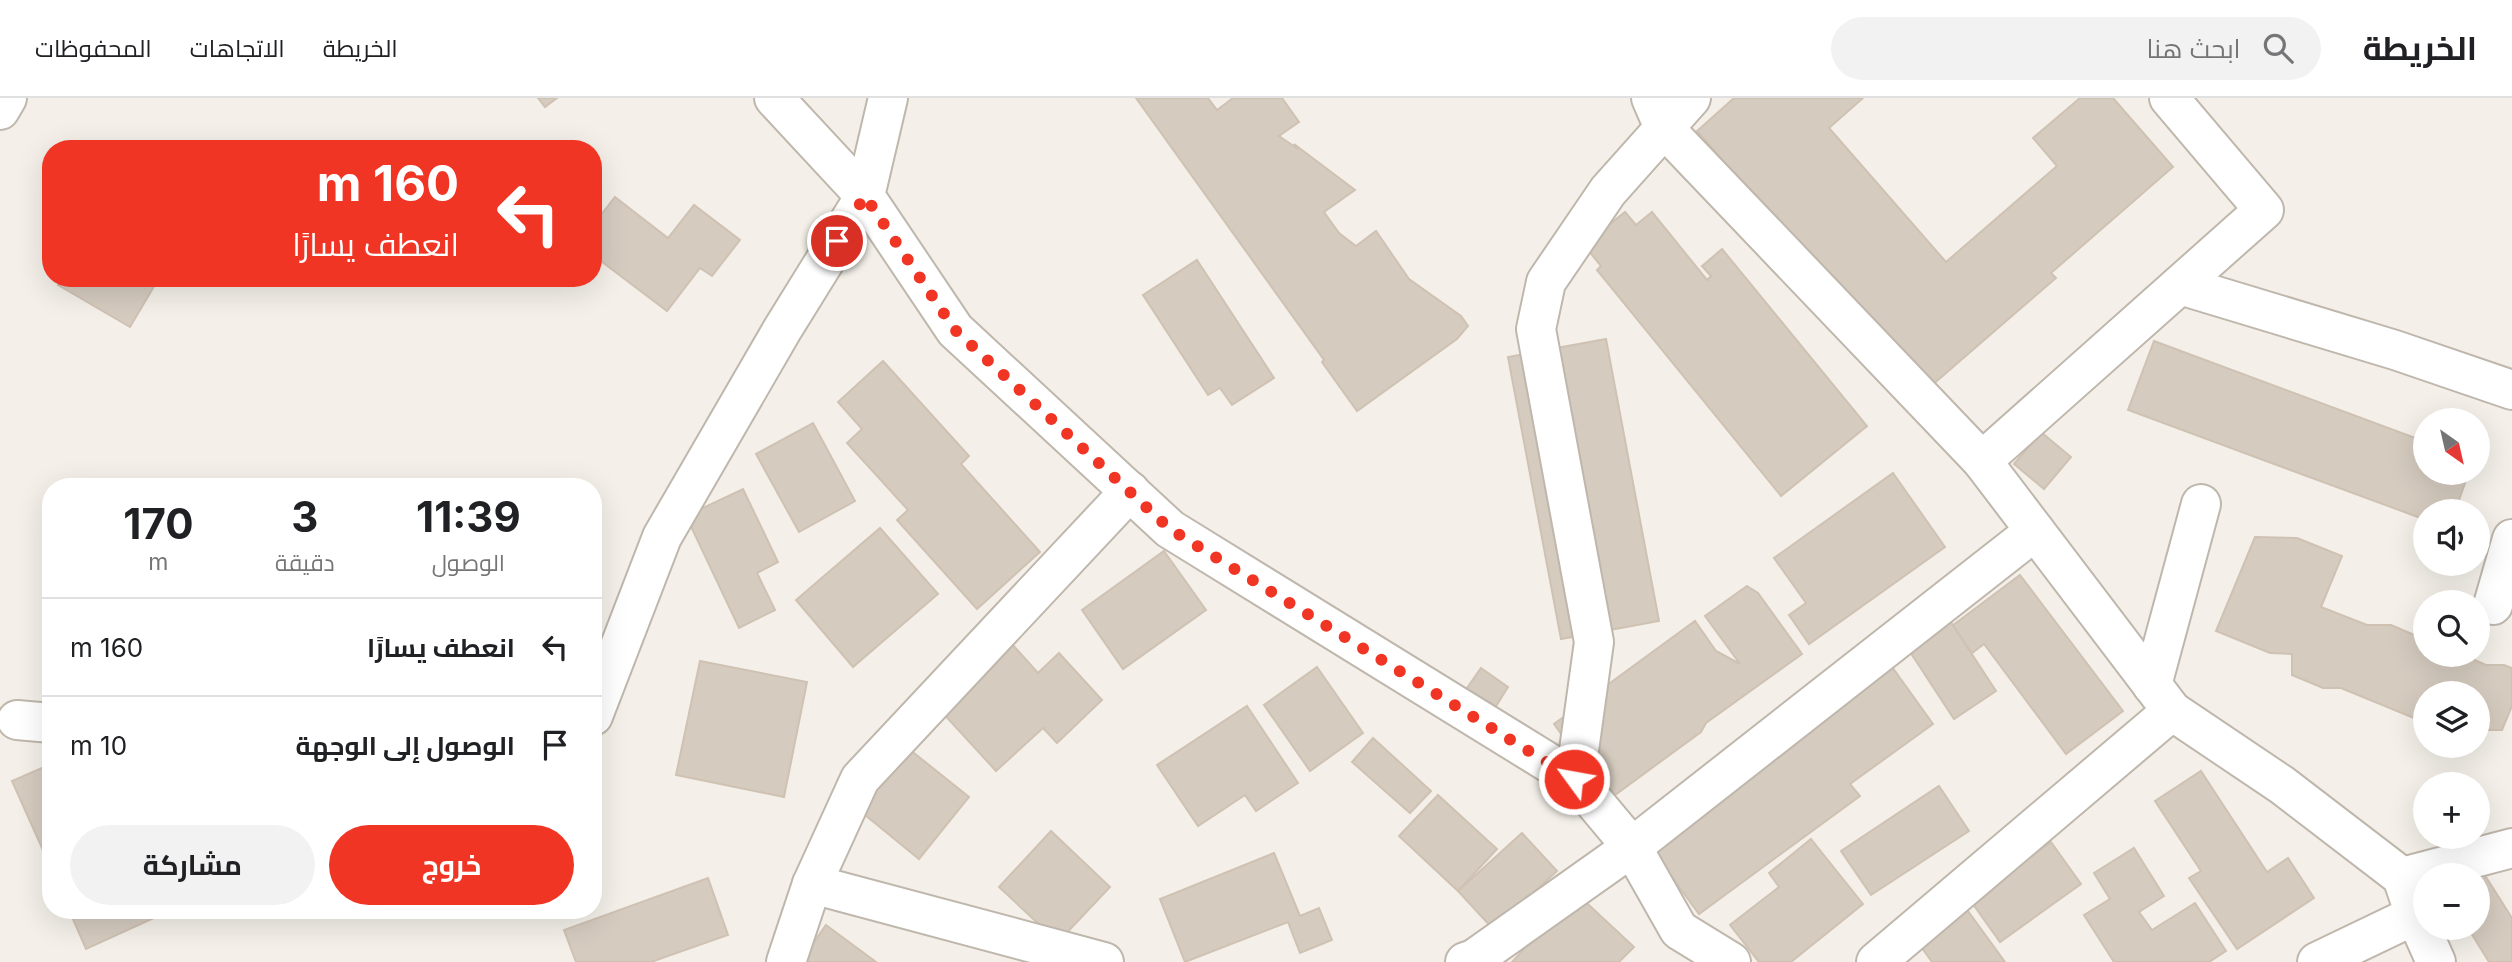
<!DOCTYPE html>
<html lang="ar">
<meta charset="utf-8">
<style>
body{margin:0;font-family:Inter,Cairo,sans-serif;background:#f2f2f2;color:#202124;direction:rtl;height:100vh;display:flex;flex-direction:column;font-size:26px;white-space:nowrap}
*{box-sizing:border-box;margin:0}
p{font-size:23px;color:#757577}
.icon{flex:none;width:38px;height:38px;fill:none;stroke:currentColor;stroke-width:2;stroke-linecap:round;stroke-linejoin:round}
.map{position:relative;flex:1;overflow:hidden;direction:ltr}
.details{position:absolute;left:42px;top:380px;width:560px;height:441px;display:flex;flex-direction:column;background:#fff;border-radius:28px;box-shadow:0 7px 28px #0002;direction:rtl}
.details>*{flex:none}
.hud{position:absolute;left:42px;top:42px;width:560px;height:147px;border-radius:28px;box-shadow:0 7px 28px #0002;direction:rtl;background:#f03524;color:#fff;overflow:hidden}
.needle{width:46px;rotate:146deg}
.fabs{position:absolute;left:2413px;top:310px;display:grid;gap:14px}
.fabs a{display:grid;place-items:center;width:77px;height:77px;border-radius:50%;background:#fff;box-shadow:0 7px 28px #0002;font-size:35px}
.pin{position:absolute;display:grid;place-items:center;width:60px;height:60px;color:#fff;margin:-30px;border:4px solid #fff;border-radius:50%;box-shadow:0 2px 7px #0007}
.me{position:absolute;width:77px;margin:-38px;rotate:302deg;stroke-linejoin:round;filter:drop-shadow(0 0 5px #0008)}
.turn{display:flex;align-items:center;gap:24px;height:147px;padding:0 28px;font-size:32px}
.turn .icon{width:91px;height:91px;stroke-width:2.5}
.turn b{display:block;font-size:49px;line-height:60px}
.eta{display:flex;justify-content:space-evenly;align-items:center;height:119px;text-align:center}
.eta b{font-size:42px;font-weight:700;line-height:49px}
.cta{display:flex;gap:14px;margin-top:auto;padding:14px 28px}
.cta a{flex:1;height:80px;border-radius:42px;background:#f03524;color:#fff;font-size:28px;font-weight:700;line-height:80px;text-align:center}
.cta a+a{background:#f2f2f2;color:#202124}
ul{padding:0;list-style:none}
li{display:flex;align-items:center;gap:21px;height:98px;padding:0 28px;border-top:2px solid #e0e0e0}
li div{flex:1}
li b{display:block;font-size:26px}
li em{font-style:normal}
header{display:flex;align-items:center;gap:42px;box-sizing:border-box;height:98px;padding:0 35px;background:#fff;border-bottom:2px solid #e0e0e0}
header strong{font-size:33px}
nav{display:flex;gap:38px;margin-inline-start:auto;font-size:24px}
.search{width:490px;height:63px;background:#f2f2f2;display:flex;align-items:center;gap:18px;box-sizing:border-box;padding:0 24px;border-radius:38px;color:#757577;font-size:26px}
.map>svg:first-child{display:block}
.building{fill:#d5cbbf;stroke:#cfc2b3;stroke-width:2}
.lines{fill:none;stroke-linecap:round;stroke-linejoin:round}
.minor-casing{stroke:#bfb7ac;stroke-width:42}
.minor{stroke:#fff;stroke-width:38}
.route{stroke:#f03524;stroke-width:12;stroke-dasharray:0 21.6}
</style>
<header>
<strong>الخريطة</strong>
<div class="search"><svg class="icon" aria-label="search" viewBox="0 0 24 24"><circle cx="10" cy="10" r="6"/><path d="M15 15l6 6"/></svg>ابحث هنا</div>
<nav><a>الخريطة</a><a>الاتجاهات</a><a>المحفوظات</a></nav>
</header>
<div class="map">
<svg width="2512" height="864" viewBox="0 0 2512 864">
<rect width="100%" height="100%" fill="#f4f0e9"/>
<!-- building -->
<g class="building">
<path d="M538 0H557L545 9Z"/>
<path d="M1136 0H1208L1217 12 1233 0H1282L1299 24 1279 38 1298 51 1294 46 1355 92 1324 114 1339 135 1356 148 1376 133 1409 181 1461 218 1468 228 1457 241 1357 313 1322 264 1324 262Z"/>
<path d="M1734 0H1863L1829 30 1946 164 2057 68 2033 40 2080 0H2113L2173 69 2051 175 2056 180 1924 294 1697 33Z"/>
<path d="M615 99 668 140 694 107 740 142 712 178 700 170 667 213 593 157V127Z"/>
<path d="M1625 114 1636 127 1652 114 1707 182 1711 178 1702 168 1722 151 1867 328 1781 398 1597 172 1601 168 1584 147Z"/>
<path d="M1197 162 1274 280 1232 307 1220 290 1208 297 1143 197Z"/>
<path d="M63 180H159L130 229 58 187Z"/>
<path d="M1606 241 1659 523 1561 541 1508 259Z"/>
<path d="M2154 243 2426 344V374H2469L2455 413H2426V422L2128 312Z"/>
<path d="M883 263 969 358 961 366 1040 454 977 511 897 422 908 412 847 345 862 331 838 304Z"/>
<path d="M813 325 855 403 799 434 756 356Z"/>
<path d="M2041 334 2071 359 2044 391 2014 366Z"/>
<path d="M1893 375 1945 449 1809 546 1789 517 1806 505 1774 460Z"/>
<path d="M743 391 778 464 757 475 775 512 739 530 686 418Z"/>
<path d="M880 430 938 496 853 569 796 502Z"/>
<path d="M2255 439 2297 440 2342 458 2321 509 2367 527H2391L2426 542V556H2461L2486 567H2504L2512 570V608L2502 632H2478V595H2426V625L2341 590H2323L2292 577V556L2270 555 2216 533Z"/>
<path d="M1164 453 1206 512 1123 571 1082 512Z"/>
<path d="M2020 477 2123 613 2066 656 1984 546 1972 555 1952 528Z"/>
<path d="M1747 488 1758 495 1802 556 1706 625 1701 634 1615 697 1589 660 1569 647 1554 626 1695 523 1716 553 1740 566 1705 518Z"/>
<path d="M1943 512 1996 593 1954 621 1901 540Z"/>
<path d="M1011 545 1038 575 1059 555 1102 602 1057 645 1043 630 996 673 940 612Z"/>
<path d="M700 563 807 584 784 699 676 677Z"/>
<path d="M1890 566 1933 626 1850 686 1860 698 1699 816 1647 745Z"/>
<path d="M1317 569 1363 635 1310 673 1264 607Z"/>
<path d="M1481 570 1508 589 1493 613 1465 593Z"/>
<path d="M1247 608 1298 685 1256 713 1245 697 1198 728 1157 667Z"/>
<path d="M1373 640 1431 693 1410 715 1352 664Z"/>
<path d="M909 651 969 699 919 761 859 712Z"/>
<path d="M51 666V770L12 683Z"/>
<path d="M2201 673 2267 774 2288 760 2314 800 2237 851 2189 780 2201 773 2155 703Z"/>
<path d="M1939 688 1969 733 1871 797 1841 753Z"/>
<path d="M1438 697 1497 751 1458 793 1399 738Z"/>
<path d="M1051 733 1110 789 1058 844 999 789Z"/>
<path d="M1522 735 1557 773 1494 832 1458 793Z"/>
<path d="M1811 741 1863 806 1791 864H1759L1730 827 1779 789 1769 775Z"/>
<path d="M2051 744 2081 786 2000 844 1970 802Z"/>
<path d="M2134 750 2164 798 2139 814 2152 832 2195 805 2226 853 2209 864H2114L2084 817 2110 801 2094 775Z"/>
<path d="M1274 755 1300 818 1319 810 1332 842 1300 855 1288 824 1185 864 1160 801Z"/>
<path d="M2486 779 2512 820V864H2489L2468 830H2478V784Z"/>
<path d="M708 780 728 837 651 864H576L564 832Z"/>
<path d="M1576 795 1634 849 1619 864H1512Z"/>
<path d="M1960 802 2005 864H1932L1912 836Z"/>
<path d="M69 812H152L156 819 86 851Z"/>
<path d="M826 827 876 864H800Z"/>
</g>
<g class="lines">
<!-- minor casing -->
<g class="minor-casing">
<g id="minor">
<path d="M888 0 865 98 955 232 1170 431 1575 681"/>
<path d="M1651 0 1664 30 1982 363 2172 613 2282 687 2402 779 2415 817 2436 864"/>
<path d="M1691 0 1608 93 1546 184 1536 231 1594 544 1575 681 1632 749 1679 832 1731 864"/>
<path d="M0 12 7 0"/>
<path d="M2180 187 2395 252 2512 292"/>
<path d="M1982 363 2264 112 2169 0"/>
<path d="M2493 507 2512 441"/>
<path d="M2152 587 2201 406"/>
<path d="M593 618 662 439 782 232 865 98 774 0"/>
<path d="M17 622 51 625"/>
<path d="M2402 779 2512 750"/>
<path d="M812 786 1104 864"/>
<path d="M786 864 812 786 860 681 1130 393"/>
<path d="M1465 864 1474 861 1632 749 2035 433"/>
<path d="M1876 864 2172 613"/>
<path d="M2317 864 2415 817"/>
</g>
</g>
<!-- minor -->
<use href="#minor" class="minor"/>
</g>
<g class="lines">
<!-- route -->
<path class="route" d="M837 143 865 98 955 232 1170 431 1574 681"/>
</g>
</svg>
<div class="fabs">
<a><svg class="needle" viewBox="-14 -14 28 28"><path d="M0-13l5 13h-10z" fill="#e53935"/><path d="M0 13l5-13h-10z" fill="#757577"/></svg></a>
<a><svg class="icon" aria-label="sound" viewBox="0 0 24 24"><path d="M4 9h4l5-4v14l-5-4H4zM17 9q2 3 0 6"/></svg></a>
<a><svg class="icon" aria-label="search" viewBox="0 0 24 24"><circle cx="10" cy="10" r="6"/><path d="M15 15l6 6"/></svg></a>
<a><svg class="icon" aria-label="layers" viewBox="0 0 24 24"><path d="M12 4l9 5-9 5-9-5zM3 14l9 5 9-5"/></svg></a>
<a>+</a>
<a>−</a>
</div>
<div class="pin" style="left:837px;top:143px;background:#d93025"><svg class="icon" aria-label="arrive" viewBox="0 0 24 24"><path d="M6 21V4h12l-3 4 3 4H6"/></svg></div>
<svg class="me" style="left:1574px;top:681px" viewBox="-20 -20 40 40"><circle r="17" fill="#f03524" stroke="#fff" stroke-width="3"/><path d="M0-11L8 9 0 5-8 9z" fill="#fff"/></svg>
<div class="hud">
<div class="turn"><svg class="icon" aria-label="left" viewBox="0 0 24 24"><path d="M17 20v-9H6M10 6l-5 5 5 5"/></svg><div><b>160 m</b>انعطف يسارًا</div></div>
</div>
<section class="details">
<div class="eta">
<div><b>11:39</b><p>الوصول</p></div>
<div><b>3</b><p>دقيقة</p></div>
<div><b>170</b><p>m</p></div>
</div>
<ul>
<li><svg class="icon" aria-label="left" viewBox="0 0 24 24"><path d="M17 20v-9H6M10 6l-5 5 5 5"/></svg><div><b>انعطف يسارًا</b></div><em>160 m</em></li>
<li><svg class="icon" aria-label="arrive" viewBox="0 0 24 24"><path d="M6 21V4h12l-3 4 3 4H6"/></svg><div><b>الوصول إلى الوجهة</b></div><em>10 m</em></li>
</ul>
<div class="cta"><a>خروج</a><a>مشاركة</a></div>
</section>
</div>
